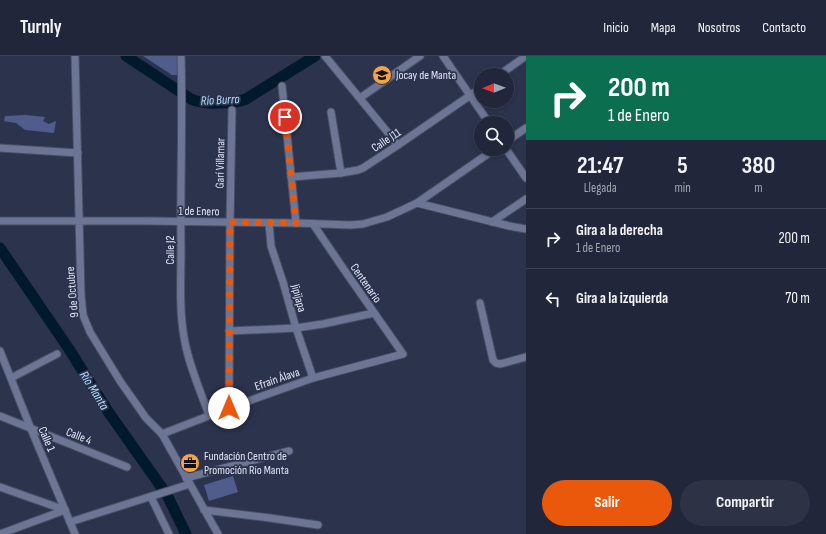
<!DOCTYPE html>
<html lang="es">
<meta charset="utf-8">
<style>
body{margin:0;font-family:"Sofia Sans Condensed",sans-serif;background:#2d3245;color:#f1f3f6;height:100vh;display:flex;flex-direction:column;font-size:15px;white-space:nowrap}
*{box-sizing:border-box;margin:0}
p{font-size:13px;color:#a2a5af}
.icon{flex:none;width:22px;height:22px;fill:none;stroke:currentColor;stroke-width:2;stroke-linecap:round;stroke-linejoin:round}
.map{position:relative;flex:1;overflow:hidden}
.panel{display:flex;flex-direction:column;background:#21263a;width:300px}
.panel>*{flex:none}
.banner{background:#0b6e4f;color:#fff;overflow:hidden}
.needle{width:26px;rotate:269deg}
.buttons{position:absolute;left:474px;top:12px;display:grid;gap:8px}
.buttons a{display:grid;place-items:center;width:40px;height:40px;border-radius:50%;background:#21263a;box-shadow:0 2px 6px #0003,0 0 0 1px #3e4354;font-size:20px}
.pin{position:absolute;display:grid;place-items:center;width:34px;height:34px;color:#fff;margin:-17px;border:2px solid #fff;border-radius:50%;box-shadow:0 1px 4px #0007}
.me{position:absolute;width:44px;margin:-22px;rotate:0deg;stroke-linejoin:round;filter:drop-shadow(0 0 3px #0008)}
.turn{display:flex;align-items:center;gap:14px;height:84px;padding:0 16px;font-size:18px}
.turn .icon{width:52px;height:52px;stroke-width:2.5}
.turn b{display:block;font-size:28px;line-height:34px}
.eta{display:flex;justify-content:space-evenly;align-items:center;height:68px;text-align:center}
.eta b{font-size:24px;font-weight:700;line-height:28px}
.action{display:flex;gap:8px;margin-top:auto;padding:8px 16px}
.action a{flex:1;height:46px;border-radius:24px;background:#ea580c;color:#fff;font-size:16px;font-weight:700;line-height:46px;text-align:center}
.action a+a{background:#2d3245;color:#f1f3f6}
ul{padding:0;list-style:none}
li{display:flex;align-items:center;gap:12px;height:60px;padding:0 16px;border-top:1px solid #3e4354}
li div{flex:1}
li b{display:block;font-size:15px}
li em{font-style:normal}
header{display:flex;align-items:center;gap:24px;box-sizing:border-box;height:56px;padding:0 20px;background:#21263a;border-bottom:1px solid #3e4354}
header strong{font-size:19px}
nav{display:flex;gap:22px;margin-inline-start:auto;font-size:14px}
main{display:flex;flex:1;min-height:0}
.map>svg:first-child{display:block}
.green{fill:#4f5c8c}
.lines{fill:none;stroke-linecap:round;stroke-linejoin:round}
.river{stroke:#001a2b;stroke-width:11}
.minor-casing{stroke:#494f65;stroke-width:9}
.minor{stroke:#6c7594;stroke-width:7}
.route{stroke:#ea580c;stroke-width:7;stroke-dasharray:0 12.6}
.labels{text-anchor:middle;stroke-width:3.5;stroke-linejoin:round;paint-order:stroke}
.poi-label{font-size:12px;fill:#e0e5f6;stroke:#2c334d;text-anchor:start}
.street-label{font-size:12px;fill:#e0e5f6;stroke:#2c334d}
.water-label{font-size:13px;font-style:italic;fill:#adddfd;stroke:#2c334d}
</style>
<header>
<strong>Turnly</strong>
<nav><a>Inicio</a><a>Mapa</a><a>Nosotros</a><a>Contacto</a></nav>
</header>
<main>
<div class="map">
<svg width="526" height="478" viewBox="0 0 526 478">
<rect width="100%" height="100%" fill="#2c334d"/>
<!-- green -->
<g class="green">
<path d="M143 0H177L178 18 177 19H172Z"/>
<path d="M26 59 45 61 43 65 49 68 56 65 54 77 25 74 16 67 4 65 5 60Z"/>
<path d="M233 420 238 436 209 445 204 429Z"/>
</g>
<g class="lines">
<!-- river -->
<g class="river">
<path d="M126 0 191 43C203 49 233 48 246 43L315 0"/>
<path d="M0 192 69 293 107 354 167 439 186 478"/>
</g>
<!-- minor casing -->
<g class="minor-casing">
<g id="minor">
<path d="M75 0 81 239 83 259 90 276 120 325 146 362 162 378 218 478"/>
<path d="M181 0C183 65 180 129 181 194 181 223 179 253 184 281 188 307 200 334 209 359"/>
<path d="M325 0 398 89"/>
<path d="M443 0 489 67"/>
<path d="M499 19 526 0"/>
<path d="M282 30 296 167"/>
<path d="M360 42 420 0"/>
<path d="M331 56 341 117"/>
<path d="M507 85 526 72"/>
<path d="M0 92 78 97"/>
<path d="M506 93 526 122"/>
<path d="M291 121 341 117 358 114 363 112 398 89 481 32"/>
<path d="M417 147 509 170 526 173"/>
<path d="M0 165H149L296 167 350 169 363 168 387 161 417 147 495 93"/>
<path d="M492 166 526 143"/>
<path d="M269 167 271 190 283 226 296 272 313 322"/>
<path d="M480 247 493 304 496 307 500 308 526 301"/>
<path d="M229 275 296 272 323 268 374 257"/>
<path d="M0 295 31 373 75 478"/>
<path d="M11 322 57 298"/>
<path d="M229 352 230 166 232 54"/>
<path d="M0 360 127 411"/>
<path d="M162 378 229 352 313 322 403 298 347 218 313 168"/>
<path d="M186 422 289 395"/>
<path d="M0 431 65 454"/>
<path d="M151 441 169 478"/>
<path d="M204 454 270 462 318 469"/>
<path d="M70 466 190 428"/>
<path d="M0 478 65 454"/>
</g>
</g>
<!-- minor -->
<use href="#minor" class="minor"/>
</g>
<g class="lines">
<!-- route -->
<path class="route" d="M229 352 230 166 296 167 285 61"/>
</g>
<!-- icons -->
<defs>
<g id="university-disc" transform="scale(1)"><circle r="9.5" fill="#f4a345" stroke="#2c334d"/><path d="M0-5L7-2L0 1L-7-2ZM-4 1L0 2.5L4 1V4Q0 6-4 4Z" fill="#111"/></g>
<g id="office-disc" transform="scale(1)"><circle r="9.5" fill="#f4a345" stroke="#2c334d"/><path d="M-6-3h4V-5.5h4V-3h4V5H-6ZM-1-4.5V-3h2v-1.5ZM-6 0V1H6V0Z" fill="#111"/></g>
</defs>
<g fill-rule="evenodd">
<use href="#university-disc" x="382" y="19"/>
<use href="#office-disc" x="190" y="407"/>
</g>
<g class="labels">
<!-- poi labels -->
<g class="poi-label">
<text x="396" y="23">Jocay de Manta</text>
<text x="204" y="404">Fundación Centro de<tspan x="204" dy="14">Promoción Río Manta</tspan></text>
</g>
<!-- street labels -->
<g class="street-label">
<text transform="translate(386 84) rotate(-34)" y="4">Calle J11</text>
<text transform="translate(220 107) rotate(-89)" y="4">Garí Villamar</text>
<text transform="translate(199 155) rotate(1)" y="4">1 de Enero</text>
<text transform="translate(170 194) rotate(-90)" y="4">Calle J2</text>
<text transform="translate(366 227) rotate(55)" y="4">Centenario</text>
<text transform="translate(72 236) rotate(-95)" y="4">9 de Octubre</text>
<text transform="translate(299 242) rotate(75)" y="4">Jipijapa</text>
<text transform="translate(277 323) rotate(-19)" y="4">Efraín Álava</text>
<text transform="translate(79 380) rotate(22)" y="4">Calle 4</text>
<text transform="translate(47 383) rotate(67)" y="4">Calle 1</text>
</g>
<!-- water labels -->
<g class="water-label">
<text transform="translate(220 43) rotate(-3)" y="5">Río Burro</text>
<text transform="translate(95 334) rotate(58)" y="5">Río Manta</text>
</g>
</g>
</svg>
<div class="buttons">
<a><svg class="needle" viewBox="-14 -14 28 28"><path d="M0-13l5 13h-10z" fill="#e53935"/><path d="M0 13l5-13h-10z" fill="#a2a5af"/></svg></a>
<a><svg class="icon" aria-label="search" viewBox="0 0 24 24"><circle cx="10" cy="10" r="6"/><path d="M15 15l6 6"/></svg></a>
</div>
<div class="pin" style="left:285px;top:61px;background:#d93025"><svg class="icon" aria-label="arrive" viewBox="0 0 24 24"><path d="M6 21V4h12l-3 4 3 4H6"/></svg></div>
<svg class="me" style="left:229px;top:352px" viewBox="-20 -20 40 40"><circle r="19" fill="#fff"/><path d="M0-13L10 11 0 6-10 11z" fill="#ea580c"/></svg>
</div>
<section class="panel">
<div class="banner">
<div class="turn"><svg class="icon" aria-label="right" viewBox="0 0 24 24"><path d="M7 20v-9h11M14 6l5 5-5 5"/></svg><div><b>200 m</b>1 de Enero</div></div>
</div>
<div class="eta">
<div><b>21:47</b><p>Llegada</p></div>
<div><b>5</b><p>min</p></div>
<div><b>380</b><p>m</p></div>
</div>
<ul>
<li><svg class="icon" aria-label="right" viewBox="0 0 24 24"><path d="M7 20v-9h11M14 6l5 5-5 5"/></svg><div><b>Gira a la derecha</b><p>1 de Enero</p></div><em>200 m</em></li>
<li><svg class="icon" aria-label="left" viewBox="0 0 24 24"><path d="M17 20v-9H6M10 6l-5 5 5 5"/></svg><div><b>Gira a la izquierda</b></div><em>70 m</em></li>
</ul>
<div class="action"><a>Salir</a><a>Compartir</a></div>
</section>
</main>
